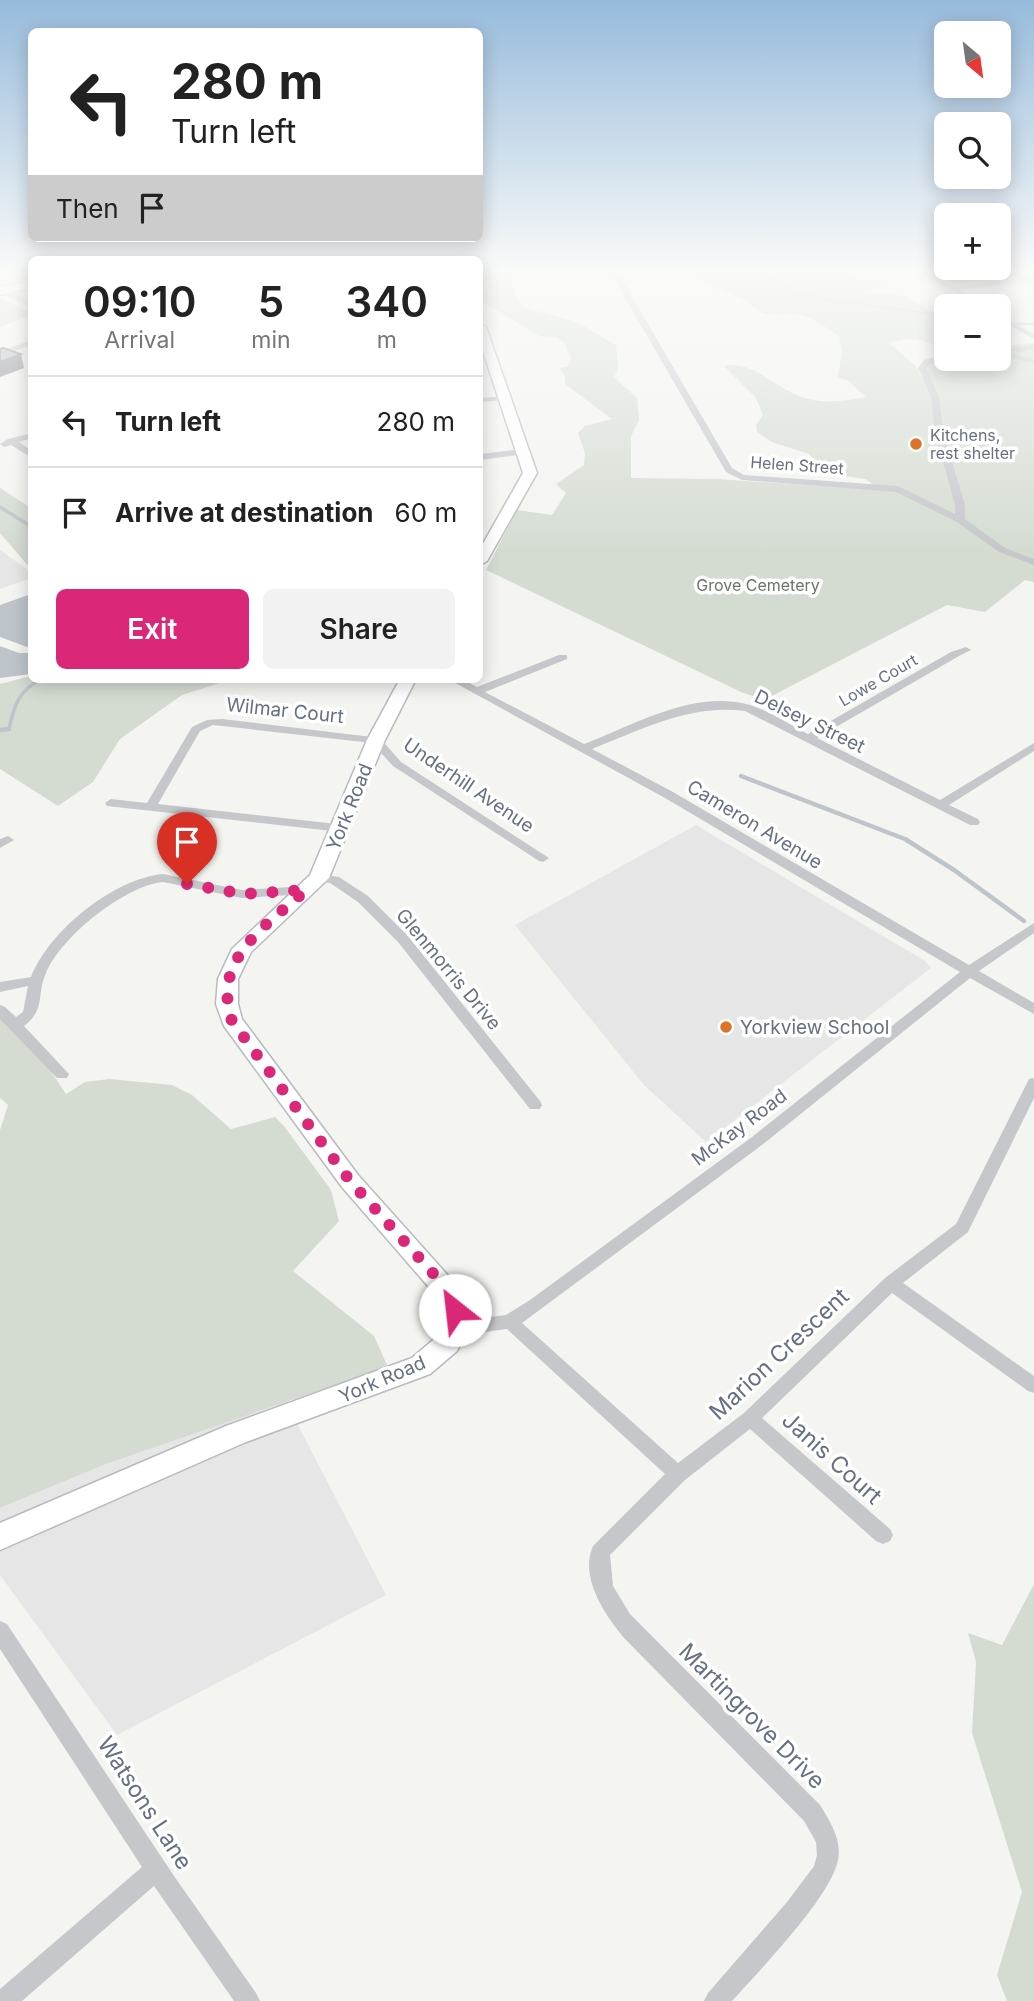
<!DOCTYPE html>
<meta charset="utf-8">
<style>
body{margin:0;font-family:Inter,sans-serif;background:#f2f2f2;color:#222;height:100vh;display:flex;flex-direction:column;font-size:26px;white-space:nowrap}
*{box-sizing:border-box;margin:0}
p{font-size:23px;color:#767676}
.icon{flex:none;width:38px;height:38px;fill:none;stroke:currentColor;stroke-width:2;stroke-linecap:round;stroke-linejoin:round}
.map{position:relative;flex:1;overflow:hidden}
.side{position:absolute;left:28px;top:256px;width:455px;height:427px;display:flex;flex-direction:column;background:#fff;border-radius:10px;box-shadow:0 4px 18px #0003}
.side>*{flex:none}
.hud{position:absolute;left:28px;top:28px;width:455px;height:214px;border-radius:10px;box-shadow:0 4px 18px #0003;background:#fff;color:#222;overflow:hidden}
.needle{width:46px;rotate:151deg}
.controls{position:absolute;left:934px;top:21px;display:grid;gap:14px}
.controls a{display:grid;place-items:center;width:77px;height:77px;border-radius:10px;background:#fff;box-shadow:0 4px 18px #0003;font-size:35px}
.pin{position:absolute;display:grid;place-items:center;width:60px;height:60px;color:#fff;margin:-72px -30px;border-radius:50% 50% 50% 0;rotate:-45deg;box-shadow:0 0 7px #0007}
.pin .icon{rotate:45deg}
.me{position:absolute;width:77px;margin:-38px;rotate:331deg;stroke-linejoin:round;filter:drop-shadow(0 0 5px #0008)}
.turn{display:flex;align-items:center;gap:24px;height:147px;padding:0 28px;font-size:32px}
.turn .icon{width:91px;height:91px;stroke-width:2.5}
.turn b{display:block;font-size:49px;line-height:60px}
.then{display:flex;align-items:center;height:66px;padding:0 28px;background:#0003;gap:14px;font-size:26px}
.eta{display:flex;justify-content:space-evenly;align-items:center;height:119px;text-align:center}
.eta b{font-size:42px;font-weight:600;line-height:49px}
.primary-button{display:flex;gap:14px;margin-top:auto;padding:14px 28px}
.primary-button a{flex:1;height:80px;border-radius:10px;background:#db2777;color:#fff;font-size:28px;font-weight:600;line-height:80px;text-align:center}
.primary-button a+a{background:#f2f2f2;color:#222}
ul{padding:0;list-style:none}
li{display:flex;align-items:center;gap:21px;height:91px;padding:0 28px;border-top:2px solid #e0e0e0}
li div{flex:1}
li b{display:block;font-size:26px}
li em{font-style:normal}
.map>svg:first-child{display:block}
.built{fill:#e5e6e5}
.green{fill:#d4dcd2}
.water{fill:#bdc5ca}
.lines{fill:none;stroke-linecap:round;stroke-linejoin:round}
.stream-far2{stroke:#bdc5ca;stroke-width:2.5}
.stream-far1{stroke:#bdc5ca;stroke-width:3.5}
.stream{stroke:#bdc5ca;stroke-width:4.5}
.secondary-casing{stroke:#b7babf;stroke-width:3}
.primary-casing{stroke:#b6b8bc;stroke-width:3}
.street{fill:#c5c7cb;fill-rule:evenodd}
.secondary{fill:#fff;fill-rule:evenodd}
.primary{fill:#fff;fill-rule:evenodd}
.shaded-wall{fill:#787b80}
.building{fill:#abb0b7;stroke:#787b80;stroke-width:2}
.route{stroke:#db2777;stroke-width:12;stroke-dasharray:0 21.6}
.poi-dot{fill:#dd7229;stroke:#fff;stroke-width:2.5}
.labels{text-anchor:middle;stroke-width:7;stroke-linejoin:round;paint-order:stroke}
.far-poi-label{font-size:16px;fill:#657081;stroke:#fff;text-anchor:start}
.far-street-label{font-size:16px;fill:#657081;stroke:#fff}
.far-park-label{font-size:16px;fill:#647963;stroke:#fff}
.street-label{font-size:19px;fill:#657081;stroke:#fff}
.poi-label{font-size:19px;fill:#657081;stroke:#fff;text-anchor:start}
.near-street-label{font-size:23px;fill:#657081;stroke:#fff}
</style>
<div class="map">
<svg width="1034" height="2001" viewBox="0 0 1034 2001">
<rect width="100%" height="100%" fill="#f4f5f1"/>
<!-- built -->
<g class="built">
<path d="M0 550 31 572V578L0 589Z"/>
<path d="M696 825 925 961 931 968 706 1142 644 1085 515 925Z"/>
<path d="M286 1402 386 1595 117 1735 0 1575V1508L106 1464Z"/>
</g>
<!-- green -->
<g class="green">
<path d="M482 272H575L520 273 511 279 517 299 523 307 577 322 616 345 618 369 614 377 637 398 639 420 631 436V478L717 479 882 490 865 479 823 473 809 454 772 442 757 432 756 425 763 415 756 398 724 366C755 360 777 390 805 398 824 404 847 401 866 397L850 382 838 377 842 351 839 336C828 329 816 320 804 316 784 311 764 322 750 303L694 276 650 272H845L859 279 892 281 863 293 905 296 930 311 947 313V319L936 321 947 330V352C924 339 915 336 889 343L916 366 924 382 921 367 927 359 947 355V359H999V347L1034 343V582L1025 580 985 612 947 605 764 700 741 692 486 570 517 510 552 515 566 493 556 484 584 465 585 453 578 433 585 426 612 419 565 384V376L559 368 567 367 571 359 565 344 557 337 539 336 480 300 490 278 494 275Z"/>
<path d="M0 298 31 312V315L0 327Z"/>
<path d="M0 488 31 508V569L0 533Z"/>
<path d="M31 676 32 679H232L182 695 120 739 93 782 58 806 0 769V684Z"/>
<path d="M0 1007 28 1036 66 1094 85 1082 109 1079 172 1085 192 1095 231 1129 275 1117 284 1126 331 1190 339 1221 293 1271 374 1336 388 1367 106 1464 0 1508V1130L8 1105 0 1098Z"/>
<path d="M1034 1584V2001H1007L997 1975 1022 1892 972 1733 976 1662 968 1633 1002 1645Z"/>
</g>
<!-- water -->
<g class="water">
<path d="M31 594 32 648H30L0 637V605Z"/>
<path d="M0 646 19 653H31V674L0 678Z"/>
</g>
<g class="lines">
<!-- stream-far2 -->
<g class="stream-far2">
<path d="M727 272 756 275 778 282 793 292 830 300 947 316"/>
<path d="M1017 324H1034"/>
</g>
<!-- stream-far1 -->
<g class="stream-far1">
<path d="M0 507 32 527"/>
<path d="M0 730 9 729C14 705 19 691 41 679"/>
</g>
<!-- stream -->
<g class="stream">
<path d="M0 730 9 729"/>
<path d="M741 776 905 839 954 870 1024 921"/>
</g>
<!-- secondary casing -->
<g class="secondary-casing">
<g id="secondary">
<path d="M480 324 486 327 537 473 487 561 480 565V549L523 473 480 342Z"/>
<path d="M400 679H416L385 740 329 878 251 952 238 979V1004L242 1019 358 1175 460 1289 468 1310V1329L457 1351 430 1374 246 1442 0 1550V1523L226 1426 412 1358 439 1335 442 1329 440 1300 342 1187 224 1026 216 1004 218 979 232 949 310 875 367 740Z"/>
</g>
</g>
<!-- primary casing -->
<g class="primary-casing">
<path id="primary" d="M32 281V288L0 295V287Z"/>
</g>
<!-- street -->
<g class="street">
<path d="M495 272H512L492 277 480 285V280L488 274Z"/>
<path d="M600 272H609L620 276 732 468 744 475 898 486 955 514V505L935 432 931 397 918 368 924 360 947 354V359L930 364 926 368 939 397 943 432 965 505V519L1005 548 1034 559V565L999 552 957 522 896 492 742 480 726 472 614 279Z"/>
<path d="M921 272H929L954 287 1034 277V281L960 290 985 306H976Z"/>
<path d="M0 288H5L32 303V308L0 292Z"/>
<path d="M999 315 1034 334V339L999 320Z"/>
<path d="M32 340V345L0 356V351Z"/>
<path d="M1034 343V348L1022 352 1009 353 1034 359V363L1005 357 1007 353H999V349L1021 348Z"/>
<path d="M507 396V400H504L480 402V398Z"/>
<path d="M32 433V438L19 442 32 451V458L11 445 4 447 0 444 8 439Z"/>
<path d="M523 449 527 452 526 454 480 460V454Z"/>
<path d="M966 647 971 650 959 656 817 738 940 800 1034 743V751L949 805 978 819 980 822 978 825H970L745 711C690 704 643 729 592 749L673 792 969 965 1034 923V933L979 971 1034 1003V1014L970 978 762 1145 522 1323 678 1463 744 1413 885 1278 956 1224 1027 1083 1029 1079 1034 1078V1098L968 1232 903 1283 1034 1376V1393L1028 1391 892 1293 762 1418 890 1529 893 1535 890 1541 883 1544 876 1541 750 1429 685 1480 610 1555 613 1586 630 1614 820 1805C830 1821 842 1840 838 1860 831 1897 759 1971 732 2001H704L708 1993 787 1902 814 1866 817 1855 816 1842 804 1821 624 1638C605 1615 579 1577 593 1546L665 1474 507 1329 455 1336 449 1334 446 1329 449 1324 455 1322 506 1315 530 1300 752 1137 960 972 665 798 448 679H461L477 687 559 655H567V659L485 692 584 744C634 725 694 689 750 705 770 711 790 725 808 734L951 652Z"/>
<path d="M222 719 380 738 401 762 549 858 543 862 539 861 393 766 372 743 213 725 200 731 158 804 345 825 347 828 345 831 341 832 107 806 105 803 111 799 147 803 192 727 207 720Z"/>
<path d="M8 836 14 840 0 848V839Z"/>
<path d="M163 874 242 890 306 886 312 890 306 894 242 898 163 882C124 886 61 937 46 973 36 996 46 1009 24 1026L69 1074 67 1078H57L0 1019V1005L5 1007 16 1017 23 1012 28 986 0 992V982L31 977C50 930 113 879 163 874Z"/>
<path d="M319 874 339 877 368 896 408 936 540 1101 542 1105 540 1109H530L398 942 358 902 330 883 314 881 313 878Z"/>
<path d="M0 1621 7 1624 172 1873 256 1993 260 2001H234L154 1886 22 2001H0V1989L142 1867 0 1649Z"/>
</g>
<!-- secondary -->
<use href="#secondary" class="secondary"/>
<!-- primary -->
<use href="#primary" class="primary"/>
</g>
<!-- shaded-wall -->
<path class="shaded-wall" d="M21 354 24 368 0 377V362Z"/>
<!-- building -->
<path class="building" d="M3 348 21 354 0 362V349Z"/>
<!-- sky -->
<linearGradient id="sky" x2="0" y2="1"><stop stop-color="#97bbdc"/><stop offset="0.49" stop-color="#fafaf9"/><stop offset="1" stop-color="#fafaf9" stop-opacity="0"/></linearGradient>
<rect width="1034" height="552" fill="url(#sky)"/>
<g class="lines">
<!-- route -->
<path class="route" d="M187 884 243 894 306 890C266 926 211 959 232 1021L350 1181 439 1280 451 1296 455 1310"/>
</g>
<!-- markers -->
<g class="poi-dot">
<circle cx="916" cy="444" r="7"/>
<circle cx="726" cy="1027" r="7"/>
</g>
<g class="labels">
<!-- far-poi labels -->
<g class="far-poi-label">
<text x="930" y="441">Kitchens,<tspan x="930" dy="18">rest shelter</tspan></text>
</g>
<!-- far-street labels -->
<g class="far-street-label">
<text transform="translate(797 465) rotate(4)" y="6">Helen Street</text>
<text transform="translate(878 680) rotate(-30)" y="6">Lowe Court</text>
</g>
<!-- far-park labels -->
<g class="far-park-label">
<text x="758" y="591">Grove Cemetery</text>
</g>
<!-- street labels -->
<g class="street-label">
<text transform="translate(285 710) rotate(6)" y="7">Wilmar Court</text>
<text transform="translate(810 721) rotate(26)" y="7">Delsey Street</text>
<text transform="translate(469 785) rotate(34)" y="7">Underhill Avenue</text>
<text transform="translate(349 807) rotate(-68)" y="7">York Road</text>
<text transform="translate(755 824) rotate(31)" y="7">Cameron Avenue</text>
<text transform="translate(449 969) rotate(50)" y="7">Glenmorris Drive</text>
<text transform="translate(739 1127) rotate(-37)" y="7">McKay Road</text>
<text transform="translate(382 1379) rotate(-23)" y="7">York Road</text>
</g>
<!-- poi labels -->
<g class="poi-label">
<text x="740" y="1034">Yorkview School</text>
</g>
<!-- near-street labels -->
<g class="near-street-label">
<text transform="translate(779 1354) rotate(-43)" y="8">Marion Crescent</text>
<text transform="translate(832 1458) rotate(42)" y="8">Janis Court</text>
<text transform="translate(752 1716) rotate(45)" y="8">Martingrove Drive</text>
<text transform="translate(145 1803) rotate(57)" y="8">Watsons Lane</text>
</g>
</g>
</svg>
<div class="controls">
<a><svg class="needle" viewBox="-14 -14 28 28"><path d="M0-13l5 13h-10z" fill="#e53935"/><path d="M0 13l5-13h-10z" fill="#767676"/></svg></a>
<a><svg class="icon" aria-label="search" viewBox="0 0 24 24"><circle cx="10" cy="10" r="6"/><path d="M15 15l6 6"/></svg></a>
<a>+</a>
<a>−</a>
</div>
<div class="pin" style="left:187px;top:884px;background:#d93025"><svg class="icon" aria-label="arrive" viewBox="0 0 24 24"><path d="M6 21V4h12l-3 4 3 4H6"/></svg></div>
<svg class="me" style="left:455px;top:1310px" viewBox="-20 -20 40 40"><circle r="19" fill="#fff"/><path d="M0-13L10 11 0 6-10 11z" fill="#db2777"/></svg>
<div class="hud">
<div class="turn"><svg class="icon" aria-label="left" viewBox="0 0 24 24"><path d="M17 20v-9H6M10 6l-5 5 5 5"/></svg><div><b>280 m</b>Turn left</div></div>
<div class="then">Then<svg class="icon" aria-label="arrive" viewBox="0 0 24 24"><path d="M6 21V4h12l-3 4 3 4H6"/></svg></div>
</div>
<section class="side">
<div class="eta">
<div><b>09:10</b><p>Arrival</p></div>
<div><b>5</b><p>min</p></div>
<div><b>340</b><p>m</p></div>
</div>
<ul>
<li><svg class="icon" aria-label="left" viewBox="0 0 24 24"><path d="M17 20v-9H6M10 6l-5 5 5 5"/></svg><div><b>Turn left</b></div><em>280 m</em></li>
<li><svg class="icon" aria-label="arrive" viewBox="0 0 24 24"><path d="M6 21V4h12l-3 4 3 4H6"/></svg><div><b>Arrive at destination</b></div><em>60 m</em></li>
</ul>
<div class="primary-button"><a>Exit</a><a>Share</a></div>
</section>
</div>
